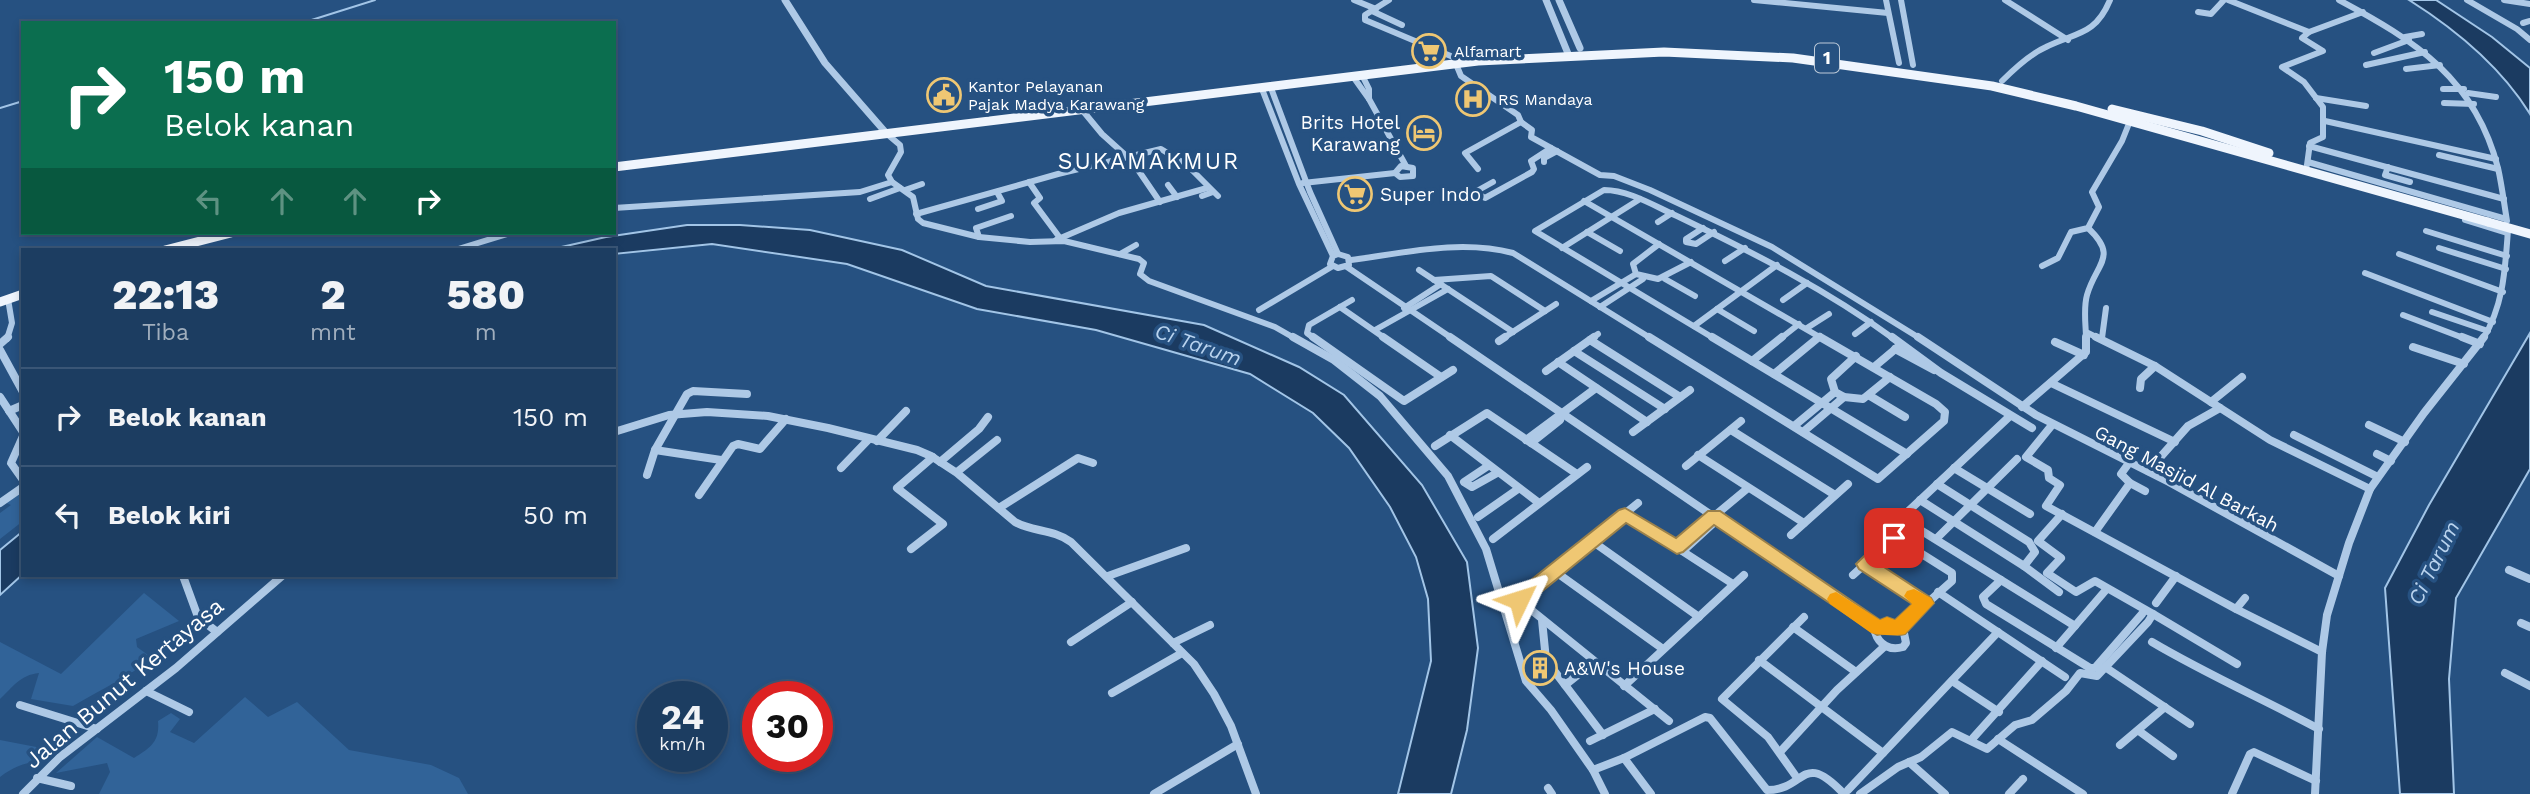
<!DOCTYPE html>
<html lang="id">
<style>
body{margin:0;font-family:"Work Sans",sans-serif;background:#254467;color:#f1f3f6;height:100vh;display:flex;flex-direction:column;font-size:26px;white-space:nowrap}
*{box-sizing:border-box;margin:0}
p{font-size:23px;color:#a0aebd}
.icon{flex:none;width:38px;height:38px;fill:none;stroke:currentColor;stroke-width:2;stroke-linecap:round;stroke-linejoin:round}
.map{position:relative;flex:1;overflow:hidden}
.side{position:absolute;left:21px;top:248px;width:595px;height:329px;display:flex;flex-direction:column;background:#1c3d61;border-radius:0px;box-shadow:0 4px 10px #0003,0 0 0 2px #3a5676}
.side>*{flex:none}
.hud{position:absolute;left:21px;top:21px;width:595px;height:214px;border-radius:0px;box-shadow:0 4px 10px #0003,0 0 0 2px #3a5676;background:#0b6e4f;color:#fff;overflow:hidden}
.speed{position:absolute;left:637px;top:681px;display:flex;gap:14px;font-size:35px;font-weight:700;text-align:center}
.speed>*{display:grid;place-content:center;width:91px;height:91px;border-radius:50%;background:#1c3d61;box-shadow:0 4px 10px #0003,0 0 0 2px #3a5676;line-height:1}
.speed small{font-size:18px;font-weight:400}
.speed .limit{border:10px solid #d22;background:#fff;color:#111}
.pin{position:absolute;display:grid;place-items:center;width:60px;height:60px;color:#fff;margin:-30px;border-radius:14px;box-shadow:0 4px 10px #0006}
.me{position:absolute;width:77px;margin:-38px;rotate:49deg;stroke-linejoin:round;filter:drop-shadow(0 0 5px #0008)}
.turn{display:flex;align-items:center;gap:24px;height:147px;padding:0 28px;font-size:32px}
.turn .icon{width:91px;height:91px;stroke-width:2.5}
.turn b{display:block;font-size:49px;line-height:60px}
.lanes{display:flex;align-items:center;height:66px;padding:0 28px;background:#0003;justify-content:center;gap:35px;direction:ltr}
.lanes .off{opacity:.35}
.eta{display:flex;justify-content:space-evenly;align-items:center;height:119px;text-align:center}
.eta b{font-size:42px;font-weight:800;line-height:49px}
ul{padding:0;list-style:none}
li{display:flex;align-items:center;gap:21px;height:98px;padding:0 28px;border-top:2px solid #3a5676}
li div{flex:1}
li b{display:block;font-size:26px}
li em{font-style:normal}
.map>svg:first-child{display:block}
.green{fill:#316398}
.water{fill:#1b3b61;stroke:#a2c5e7;stroke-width:2}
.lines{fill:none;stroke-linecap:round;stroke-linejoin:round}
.stream{stroke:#a2c5e7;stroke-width:2}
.minor-far1{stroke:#aec9e6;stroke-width:6}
.minor{stroke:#aec9e6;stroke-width:8}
.tertiary{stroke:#aec9e6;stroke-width:7}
.primary{stroke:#eff5fd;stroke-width:9}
.primary-bridge{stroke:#eff5fd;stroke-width:9}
.route{fill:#efc773;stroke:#9b814b;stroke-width:2}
.slow{fill:#f59e0b}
.labels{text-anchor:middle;stroke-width:7;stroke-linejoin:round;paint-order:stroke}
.far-poi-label{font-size:16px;fill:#fff;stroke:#265181;text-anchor:start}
.shield{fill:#265181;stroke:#becbd9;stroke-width:2}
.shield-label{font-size:18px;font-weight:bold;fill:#fff}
.poi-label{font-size:19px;fill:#fff;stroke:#265181;text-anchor:start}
.street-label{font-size:19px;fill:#fff;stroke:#265181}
.water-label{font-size:21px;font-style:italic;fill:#b9d3ee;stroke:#265181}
.quarter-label{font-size:23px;letter-spacing:2px;fill:#fff;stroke:#265181}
.near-street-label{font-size:23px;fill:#fff;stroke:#265181}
</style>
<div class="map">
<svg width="2530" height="794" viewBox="0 0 2530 794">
<rect width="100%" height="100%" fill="#265181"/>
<!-- green -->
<g class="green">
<path d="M20 491 23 493V521L0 539V513L11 505 4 502Z"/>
<path d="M144 593 179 621 136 639 137 647 152 658C127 678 100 690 73 706L31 699 39 673C20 675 13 687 0 699V642L61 674Z"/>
<path d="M245 697 268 717 297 702 349 750 431 765 459 778 468 794H99L110 772 107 763 56 773 97 737 134 758C150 748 160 742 158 721L171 713 180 719 170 732 194 743Z"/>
<path d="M0 740 57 751 48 762C28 761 16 765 0 777Z"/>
</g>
<!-- water -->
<g class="water">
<path d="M2409 0H2436L2492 37 2530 68V114C2501 67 2455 29 2409 0Z"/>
<path d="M687 225H740L810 230 902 250 986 286 1204 325 1299 367 1344 395 1422 485 1467 562 1478 648 1467 730 1451 794H1398L1431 661 1428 599 1416 557 1390 507 1349 448 1313 413 1250 374 1096 330 977 309 847 264 712 244 614 254V250H548L606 237Z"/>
<path d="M2530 333V469L2456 598 2449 679 2454 794H2400L2385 588 2429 505Z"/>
<path d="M23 531V574L0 595V550Z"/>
</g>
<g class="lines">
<!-- stream -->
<g class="stream">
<path d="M302 23 375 0"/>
<path d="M0 108 23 101"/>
</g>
<!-- minor-far1 -->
<g class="minor-far1">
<path d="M1354 0 1376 9"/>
<path d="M1389 0 1365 15V20L1465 62"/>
<path d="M1754 0 1888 13"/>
<path d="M1886 0 1899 63"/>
<path d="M1901 0 1913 65"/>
<path d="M2005 0 2068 40"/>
<path d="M2228 0 2309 32"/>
<path d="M2339 0C2416 41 2475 79 2498 168 2502 186 2504 203 2507 221"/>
<path d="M2467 0 2517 29 2530 40"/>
<path d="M2504 0 2530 4"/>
<path d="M1372 11 1402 25"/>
<path d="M2198 12 2211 14 2224 0"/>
<path d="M2523 23 2530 21"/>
<path d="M2405 37 2422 34"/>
<path d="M2374 53 2409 40"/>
<path d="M1456 64 1461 76 1518 115 1521 122 1532 130 1531 137 1600 175 1614 176 1650 190 1772 247 1921 339"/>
<path d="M2366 65 2425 52"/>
<path d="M2406 69 2440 65"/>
<path d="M1363 77 1369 89V99L1406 166"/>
<path d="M1354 78 1369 99"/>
<path d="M2002 81C2014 69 2030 54 2046 47 2076 32 2095 36 2110 0"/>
<path d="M1271 88 1310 192 1338 254"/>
<path d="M1262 89 1299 184 1333 256"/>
<path d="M2443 89H2464"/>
<path d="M2468 93 2496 97"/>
<path d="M2316 98 2366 106"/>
<path d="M2444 103 2474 104"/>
<path d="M1083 111 1102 134 1132 161 1160 202"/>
<path d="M2325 121 2496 159"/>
<path d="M887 134 900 145 901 152 888 175 892 182 913 197 918 219 923 223 979 237 1030 242 1064 241 1139 259 1144 263 1140 274 1149 281 1275 327 1296 339"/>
<path d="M2309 146 2504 199"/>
<path d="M2439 155 2498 169"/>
<path d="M1544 162V158L1557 151"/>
<path d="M2308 162 2506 219"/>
<path d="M2307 165 2310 143 2323 137V107L2304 82 2282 67 2323 51 2302 38 2309 32 2363 12"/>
<path d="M1401 166 1413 168V176L1400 177 1395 173Z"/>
<path d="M2388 167 2385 175 2410 182"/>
<path d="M1478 169 1465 153 1521 122"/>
<path d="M1029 182 1040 198 1034 203 1060 238"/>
<path d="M1493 182 1475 192 1485 198 1532 172 1534 169 1531 161 1551 148"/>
<path d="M1303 183 1395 173"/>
<path d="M1168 185 1177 197"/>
<path d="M905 190 922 184"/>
<path d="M1202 196 1213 192"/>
<path d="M870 199 900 188"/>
<path d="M1584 201 1823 339"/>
<path d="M614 208 860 192 892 182"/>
<path d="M978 209 1002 201 997 192"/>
<path d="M916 214 1058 174 1161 149 1187 165 1218 196"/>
<path d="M2465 220 2507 233"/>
<path d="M1658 222 1672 213"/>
<path d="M1703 228 1686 239V242L1696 244 1714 232"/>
<path d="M2426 231 2507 256"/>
<path d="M1587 232 1620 251"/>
<path d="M979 237 976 228 1011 216"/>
<path d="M1056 240 1119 213 1207 188"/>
<path d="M1659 244 1633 264 1636 274 1658 279 1691 262"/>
<path d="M1562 248 1640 199"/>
<path d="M2439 248 2506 269"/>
<path d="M455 250 510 233"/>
<path d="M1120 254 1136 245"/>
<path d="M1338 254 1348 257 1349 265 1338 268 1330 264 1333 256Z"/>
<path d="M2399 254 2503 292"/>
<path d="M1351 260C1404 253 1460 239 1513 253L1652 339"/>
<path d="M1725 261 1745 248"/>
<path d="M2042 266 2058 258 2071 232 2088 228 2099 207 2092 192 2122 141 2130 121"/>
<path d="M1347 267 1453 339"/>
<path d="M1419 270 1513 332"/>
<path d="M2365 273 2493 322"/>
<path d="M1665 279 1695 296"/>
<path d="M1434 280 1491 276 1545 311"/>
<path d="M1783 300 1807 283"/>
<path d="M1591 301 1636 274"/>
<path d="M1340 307 1386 339"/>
<path d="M1600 307 1643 279"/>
<path d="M1404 308 1441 284"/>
<path d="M1717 309 1754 331"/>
<path d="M1259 310 1333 266"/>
<path d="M2432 312 2488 331"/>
<path d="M2403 315 2466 339"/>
<path d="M1694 326 1777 265"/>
<path d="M1807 328 1829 314"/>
<path d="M1375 330 1448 289"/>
<path d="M2088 333 2100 339"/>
<path d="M1855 334 1871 322"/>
<path d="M2102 338 2106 308"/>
<path d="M7 339 12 323 8 299"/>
<path d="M1315 339 1307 333 1309 325 1352 300"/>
<path d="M1502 339 1556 304"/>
<path d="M1591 339 1598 334"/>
<path d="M1715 339 1535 231 1604 190C1630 190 1656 207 1679 217 1754 253 1827 290 1894 339"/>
<path d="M1780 339 1799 324"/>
<path d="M1816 339 1820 336"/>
<path d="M2086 339C2086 325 2083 309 2087 295 2096 263 2119 257 2088 228"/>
<path d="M2483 339C2504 304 2505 269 2508 230"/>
</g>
<!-- minor -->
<g class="minor">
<path d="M1293 337 1334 360 1380 396 1448 476 1486 549 1526 681 1551 710 1593 770 1624 758 1705 717 1710 718 1767 790C1807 790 1801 749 1844 794"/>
<path d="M1313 337 1404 401 1453 370"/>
<path d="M1383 337 1441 377"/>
<path d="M1450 337 1877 628"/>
<path d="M1649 337 1878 479 1944 421 1945 412 1936 404 1820 337"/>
<path d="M1712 337 1907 454"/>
<path d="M1892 337 1941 373 2032 428"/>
<path d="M1918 337 2036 415 2169 482 2339 576"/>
<path d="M2096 337 2155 366 2270 440 2370 489"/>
<path d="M2462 337 2480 344"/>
<path d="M1590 340 1680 397"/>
<path d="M1499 341 1505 337"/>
<path d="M2055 342 2084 355"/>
<path d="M0 344 8 337"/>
<path d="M2413 347 2464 364"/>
<path d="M1895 349 1934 370"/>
<path d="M0 350 23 392"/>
<path d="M1574 351 1665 409"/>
<path d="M1856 356 1831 379 1835 392 1844 397 1863 399 1890 377"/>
<path d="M1752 361 1782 337"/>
<path d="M1558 362 1647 422"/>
<path d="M1874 367 1899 346"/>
<path d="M1546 371 1594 337"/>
<path d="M1774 374 1819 337"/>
<path d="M2051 383 2175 442"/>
<path d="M2140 388 2141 379 2155 366"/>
<path d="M1870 396 1905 417"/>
<path d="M0 397 23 432"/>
<path d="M2211 402 2242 377"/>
<path d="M2022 407 2086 352V337"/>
<path d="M9 411 23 405"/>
<path d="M2010 416 1901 518 2075 626"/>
<path d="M2052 425 2026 457 2048 470 2049 478 2060 485 2046 506 2236 609 2322 652"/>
<path d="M2369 425 2405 442"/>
<path d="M1794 426 1835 392"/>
<path d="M1731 430 1835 495"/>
<path d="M614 432 669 415 707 412 768 416 828 428 917 450 931 456 957 473 1015 522C1033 532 1053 529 1071 542L1194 664 1214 694 1231 726 1256 794"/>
<path d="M1633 432 1690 390"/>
<path d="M1803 432 1844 397"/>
<path d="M1450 435 1539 503"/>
<path d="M2294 435 2378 477"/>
<path d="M23 436 11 463 23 480"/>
<path d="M1526 440 1596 388"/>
<path d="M877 441 906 411"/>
<path d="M1531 443 1560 420"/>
<path d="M1435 446 1487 413 1577 474"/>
<path d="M655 450 721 460"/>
<path d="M2377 454 2391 461"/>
<path d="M1698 455 1804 523"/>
<path d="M940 462 979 429 988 417"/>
<path d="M1488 466 1464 482 1472 487 1497 473"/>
<path d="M1686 466 1741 421"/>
<path d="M841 468 869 439"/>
<path d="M1954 468 2030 514"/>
<path d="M2148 471 2188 426 2220 408"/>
<path d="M957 472 997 440"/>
<path d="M647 475 655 450 687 394 693 391 747 394"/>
<path d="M2130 483 2145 491"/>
<path d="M1937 484 2029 542 2035 552 2024 566"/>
<path d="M699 495 733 446 738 444 760 449 786 419"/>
<path d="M1920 500 2024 566 2059 592"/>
<path d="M0 503 23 487"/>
<path d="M1638 503 1519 600 1669 721"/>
<path d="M999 508 1078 458 1093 463"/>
<path d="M1625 514 1733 584"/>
<path d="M1478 517 1518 489"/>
<path d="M1891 527 1901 518"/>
<path d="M2095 532 2130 483 2121 474 2129 463"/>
<path d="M1791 535 1848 484"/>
<path d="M1493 539 1587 467"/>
<path d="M1936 539 2017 459"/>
<path d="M1592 541 1699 617"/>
<path d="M1677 547 1748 488"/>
<path d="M911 549 943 524 897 488 933 457"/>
<path d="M1683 551 1719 518"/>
<path d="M1865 564 1925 603"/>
<path d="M1553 570 1663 649"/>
<path d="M2509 570 2530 579"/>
<path d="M1853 575 1895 537 1952 573V581L1898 629"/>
<path d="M183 576 198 617 217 632"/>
<path d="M1108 576 1186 548"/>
<path d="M2001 580 1983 597 1986 604 2090 668H2095L2142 614"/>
<path d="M1938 592 2065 677"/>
<path d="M2156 603 2176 576"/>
<path d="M2236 609 2245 598"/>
<path d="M2153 614 2237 664"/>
<path d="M1542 620 1546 660 1603 735"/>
<path d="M2521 623 2530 627"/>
<path d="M1881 626H1893L1904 633 1906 643 1903 647C1890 651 1879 645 1875 632Z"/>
<path d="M1793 627 1856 672"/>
<path d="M1071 642 1132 602"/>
<path d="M2152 642C2206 674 2263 699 2319 729"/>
<path d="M1173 643 1210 625"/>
<path d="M2056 648 2105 591"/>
<path d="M1759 660 1883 753"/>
<path d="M2105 667 2190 724"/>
<path d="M2505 673 2530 686"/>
<path d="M1952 681 1999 712"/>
<path d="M1565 685 1594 662"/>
<path d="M1624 686 1744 575"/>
<path d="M146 691 189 712"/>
<path d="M1112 693 1182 653"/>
<path d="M20 705 97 729"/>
<path d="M2139 731 2173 756"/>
<path d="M1973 738 2042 661"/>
<path d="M1998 739 2083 794"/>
<path d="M1590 741 1655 709"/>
<path d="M2120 745 2165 707"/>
<path d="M1780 752 1837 690 1885 646"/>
<path d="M1624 758 1651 794"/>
<path d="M1909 762 1945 794"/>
<path d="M1593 770 1605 794"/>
<path d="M1795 775 1768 737 1722 699 1804 617"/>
<path d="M37 778 71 786"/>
<path d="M1548 788 1552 794"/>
<path d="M1848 790 1998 632"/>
<path d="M23 794 60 757 176 668 282 576"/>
<path d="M1154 794 1238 744"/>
<path d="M1860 794 1898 767 1921 757 1952 732 1987 749 2015 725 2032 720 2066 691 2080 673 2097 676 2148 622 2153 614 2095 581 2076 592 2047 573 2061 558 2038 541 2062 514"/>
<path d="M2009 794 2023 779"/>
<path d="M2232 794 2250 754 2254 752 2316 781"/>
<path d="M2315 794 2322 652 2327 615 2349 543 2370 489 2424 413 2484 337"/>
</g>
<!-- tertiary -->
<g class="tertiary">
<path d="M785 0 825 63 887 134"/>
<path d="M1546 0 1569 56"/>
<path d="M1559 0 1580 48"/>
</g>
<!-- primary -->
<g class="primary">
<path d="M2112 109 2202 131 2269 153"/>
<path d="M614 167 1478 61 1664 52 1793 58 1992 86 2076 106 2488 222"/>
<path d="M165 250 231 233"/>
<path d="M0 302 23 294"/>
</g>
<!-- primary-bridge -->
<path class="primary-bridge" d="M2488 222 2530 234"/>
</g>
<!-- route -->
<path class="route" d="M1625 508 1676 538 1708 511H1720L1880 620 1887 617 1895 620 1912 604 1859 569 1856 564 1887 534H1900L1902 538 1878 563 1931 598 1934 603 1905 634C1895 637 1888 632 1877 635L1714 525 1683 552 1677 554 1626 523 1525 605 1519 607 1512 605 1510 600 1512 595 1619 510Z"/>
<!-- slow -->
<path class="slow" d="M1914 589 1931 598 1934 603 1905 634C1900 636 1876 635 1871 633L1830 604 1827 599 1830 594 1836 592 1880 620 1887 617 1895 620 1912 604 1904 596 1907 591Z"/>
<!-- icons -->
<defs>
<g id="supermarket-ring" transform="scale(1.75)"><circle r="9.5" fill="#265181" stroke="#efc773" stroke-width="1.5"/><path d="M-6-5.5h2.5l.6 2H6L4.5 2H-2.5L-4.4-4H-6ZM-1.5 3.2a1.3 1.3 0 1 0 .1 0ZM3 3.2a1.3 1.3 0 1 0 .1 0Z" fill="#efc773"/></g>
<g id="civic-ring" transform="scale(1.75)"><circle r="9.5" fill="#265181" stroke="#efc773" stroke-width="1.5"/><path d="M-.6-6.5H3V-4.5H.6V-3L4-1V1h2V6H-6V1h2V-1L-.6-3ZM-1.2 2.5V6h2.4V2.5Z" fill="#efc773"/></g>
<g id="hospital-ring" transform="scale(1.75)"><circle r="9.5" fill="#265181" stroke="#efc773" stroke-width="1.5"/><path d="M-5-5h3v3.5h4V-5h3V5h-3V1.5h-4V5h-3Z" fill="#efc773"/></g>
<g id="hotel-ring" transform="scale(1.75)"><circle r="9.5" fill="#265181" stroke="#efc773" stroke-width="1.5"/><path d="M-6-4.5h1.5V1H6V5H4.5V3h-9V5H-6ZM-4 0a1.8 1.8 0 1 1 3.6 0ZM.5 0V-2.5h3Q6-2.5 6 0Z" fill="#efc773"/></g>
<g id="building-ring" transform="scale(1.75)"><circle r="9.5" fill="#265181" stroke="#efc773" stroke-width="1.5"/><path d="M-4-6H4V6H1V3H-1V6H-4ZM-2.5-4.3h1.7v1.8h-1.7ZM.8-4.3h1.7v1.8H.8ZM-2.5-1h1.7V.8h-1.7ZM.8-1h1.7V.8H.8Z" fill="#efc773"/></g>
</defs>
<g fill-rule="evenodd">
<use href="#supermarket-ring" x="1429" y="51"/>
<use href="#civic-ring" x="944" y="95"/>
<use href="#hospital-ring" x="1473" y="99"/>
<use href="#hotel-ring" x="1424" y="133"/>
<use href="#supermarket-ring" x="1355" y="194"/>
<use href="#building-ring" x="1540" y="668"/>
</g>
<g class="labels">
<!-- far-poi labels -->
<g class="far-poi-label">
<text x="1454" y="57">Alfamart</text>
<text x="968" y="92">Kantor Pelayanan<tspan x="968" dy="18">Pajak Madya Karawang</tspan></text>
<text x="1498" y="105">RS Mandaya</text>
</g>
<!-- shield labels -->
<rect class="shield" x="1815" y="43.5" width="24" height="29" rx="5"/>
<g class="shield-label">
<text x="1827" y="64">1</text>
</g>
<!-- poi labels -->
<g class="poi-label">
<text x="1400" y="129" text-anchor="end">Brits Hotel<tspan x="1400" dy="22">Karawang</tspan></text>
<text x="1380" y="201">Super Indo</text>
<text x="1564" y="675">A&amp;W's House</text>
</g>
<!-- street labels -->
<g class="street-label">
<text transform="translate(2187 478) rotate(28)" y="7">Gang Masjid Al Barkah</text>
</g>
<!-- water labels -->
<g class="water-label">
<text transform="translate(1198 345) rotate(19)" y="7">Ci Tarum</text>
<text transform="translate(2434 563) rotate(-64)" y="7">Ci Tarum</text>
</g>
<!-- quarter labels -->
<g class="quarter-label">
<text x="1149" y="169">SUKAMAKMUR</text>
</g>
<!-- near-street labels -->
<g class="near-street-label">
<text transform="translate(124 683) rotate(-40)" y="8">Jalan Bunut Kertayasa</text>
</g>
</g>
</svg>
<div class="speed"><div>24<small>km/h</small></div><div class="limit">30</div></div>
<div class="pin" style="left:1894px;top:538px;background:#d93025"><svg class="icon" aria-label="arrive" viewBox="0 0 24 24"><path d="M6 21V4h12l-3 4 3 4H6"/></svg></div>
<svg class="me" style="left:1519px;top:600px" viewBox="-20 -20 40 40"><path d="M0-17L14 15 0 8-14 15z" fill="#efc773" stroke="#fff" stroke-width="4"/></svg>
<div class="hud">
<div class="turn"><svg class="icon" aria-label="right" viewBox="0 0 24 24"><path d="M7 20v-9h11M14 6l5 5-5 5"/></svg><div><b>150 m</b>Belok kanan</div></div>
<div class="lanes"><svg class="icon off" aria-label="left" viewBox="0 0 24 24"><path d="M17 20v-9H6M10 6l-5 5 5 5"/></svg><svg class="icon off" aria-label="ahead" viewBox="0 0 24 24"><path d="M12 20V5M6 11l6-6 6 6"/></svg><svg class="icon off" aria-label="ahead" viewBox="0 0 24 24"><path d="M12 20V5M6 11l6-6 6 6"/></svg><svg class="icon" aria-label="right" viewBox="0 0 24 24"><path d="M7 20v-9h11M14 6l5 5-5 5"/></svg></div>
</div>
<section class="side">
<div class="eta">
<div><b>22:13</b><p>Tiba</p></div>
<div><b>2</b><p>mnt</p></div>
<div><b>580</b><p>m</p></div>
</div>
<ul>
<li><svg class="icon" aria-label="right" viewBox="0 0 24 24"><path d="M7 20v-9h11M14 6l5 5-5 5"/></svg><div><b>Belok kanan</b></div><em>150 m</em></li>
<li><svg class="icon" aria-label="left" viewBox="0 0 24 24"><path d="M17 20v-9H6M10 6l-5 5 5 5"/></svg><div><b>Belok kiri</b></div><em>50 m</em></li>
</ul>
</section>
</div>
